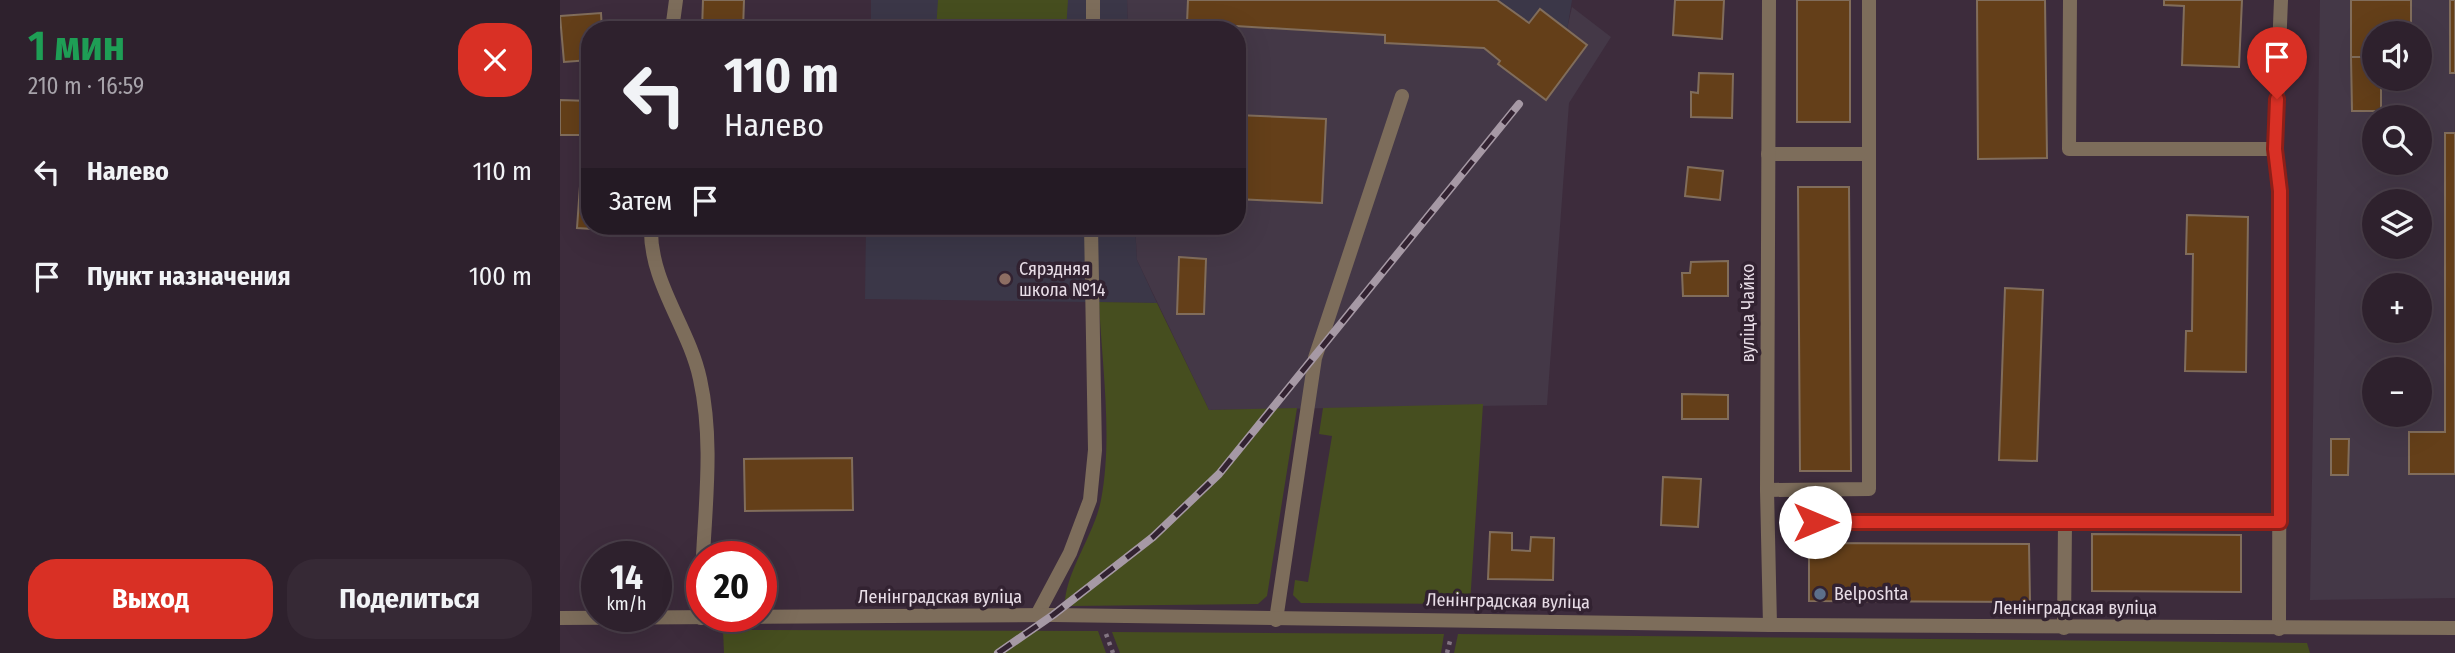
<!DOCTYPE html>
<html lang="ru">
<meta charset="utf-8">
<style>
body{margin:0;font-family:"Fira Sans Condensed",sans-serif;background:#362935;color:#f1f3f6;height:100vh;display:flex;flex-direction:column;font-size:26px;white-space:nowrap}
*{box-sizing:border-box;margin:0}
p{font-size:23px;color:#a7a3aa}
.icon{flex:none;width:38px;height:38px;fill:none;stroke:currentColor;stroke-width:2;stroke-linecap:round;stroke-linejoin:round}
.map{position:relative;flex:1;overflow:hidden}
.sheet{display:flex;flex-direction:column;background:#2e212d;width:560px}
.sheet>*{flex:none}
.hud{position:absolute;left:21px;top:21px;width:665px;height:214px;border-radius:28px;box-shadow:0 7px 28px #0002,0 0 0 2px #493e49;background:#2e212d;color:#f1f3f6;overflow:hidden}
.fabs{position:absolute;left:1802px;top:21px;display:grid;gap:14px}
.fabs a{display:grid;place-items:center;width:70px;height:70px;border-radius:50%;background:#2e212d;box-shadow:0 7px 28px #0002,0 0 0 2px #493e49;font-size:35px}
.speed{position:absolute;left:21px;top:541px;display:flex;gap:14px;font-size:35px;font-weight:700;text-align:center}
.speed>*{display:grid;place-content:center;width:91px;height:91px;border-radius:50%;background:#2e212d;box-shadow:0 7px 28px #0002,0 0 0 2px #493e49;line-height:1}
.speed small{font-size:18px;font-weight:400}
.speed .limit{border:10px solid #d22;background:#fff;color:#111}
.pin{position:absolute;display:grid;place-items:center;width:60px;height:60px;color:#fff;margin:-72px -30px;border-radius:50% 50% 50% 0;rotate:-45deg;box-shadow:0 0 7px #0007}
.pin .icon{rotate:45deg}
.me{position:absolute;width:77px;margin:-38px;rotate:90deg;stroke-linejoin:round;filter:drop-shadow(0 0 5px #0008)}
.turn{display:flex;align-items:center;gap:24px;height:147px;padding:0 28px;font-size:32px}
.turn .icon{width:91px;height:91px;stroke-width:2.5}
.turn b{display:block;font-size:49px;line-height:60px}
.then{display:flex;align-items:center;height:66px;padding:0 28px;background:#0003;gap:14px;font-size:26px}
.round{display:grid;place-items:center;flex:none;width:74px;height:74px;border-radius:28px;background:#362935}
.summary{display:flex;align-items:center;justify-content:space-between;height:119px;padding:0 28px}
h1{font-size:42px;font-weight:700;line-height:52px;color:#1e9e55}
.cta{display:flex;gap:14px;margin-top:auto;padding:14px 28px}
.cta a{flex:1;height:80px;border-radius:28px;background:#d93025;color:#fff;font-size:28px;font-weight:700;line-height:80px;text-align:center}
.cta a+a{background:#362935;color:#f1f3f6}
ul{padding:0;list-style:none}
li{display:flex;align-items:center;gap:21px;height:105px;padding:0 28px}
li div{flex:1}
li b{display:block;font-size:26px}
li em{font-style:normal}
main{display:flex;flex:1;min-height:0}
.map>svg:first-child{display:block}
.industrial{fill:#443847;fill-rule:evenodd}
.education{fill:#3b3748}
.green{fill:#464e1f}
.building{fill:#643f19;stroke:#816d5b;stroke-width:2}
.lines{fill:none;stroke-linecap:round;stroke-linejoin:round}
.path{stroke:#837582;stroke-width:4.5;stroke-dasharray:3.5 5;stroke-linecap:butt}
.service{stroke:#7d6d5b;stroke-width:14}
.minor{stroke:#7d6d5b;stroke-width:14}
.tertiary{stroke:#7d6d5b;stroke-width:14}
.rail-casing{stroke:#a699a5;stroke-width:8}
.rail{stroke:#322231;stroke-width:5;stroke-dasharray:16;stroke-linecap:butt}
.route-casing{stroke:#8d1f18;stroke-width:18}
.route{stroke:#d93025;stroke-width:12}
.education-dot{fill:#8d6e63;stroke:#322231;stroke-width:2.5}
.service-dot{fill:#5c6f8a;stroke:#322231;stroke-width:2.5}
.labels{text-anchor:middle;stroke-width:7;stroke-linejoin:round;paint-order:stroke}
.poi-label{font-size:18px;fill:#e8dde7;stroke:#322231;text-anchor:start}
.street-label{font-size:18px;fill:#e8dde7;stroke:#322231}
</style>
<main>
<section class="sheet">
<div class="summary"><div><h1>1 мин</h1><p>210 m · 16:59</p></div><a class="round" style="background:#d93025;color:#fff"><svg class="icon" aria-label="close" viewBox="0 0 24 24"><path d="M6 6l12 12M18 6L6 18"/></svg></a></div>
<ul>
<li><svg class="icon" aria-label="left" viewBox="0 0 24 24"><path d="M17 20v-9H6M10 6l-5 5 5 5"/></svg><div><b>Налево</b></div><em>110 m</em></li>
<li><svg class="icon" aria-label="arrive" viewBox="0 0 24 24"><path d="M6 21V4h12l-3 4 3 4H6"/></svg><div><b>Пункт назначения</b></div><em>100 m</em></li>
</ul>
<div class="cta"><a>Выход</a><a>Поделиться</a></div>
</section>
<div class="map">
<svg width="1895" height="653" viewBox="0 0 1895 653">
<rect width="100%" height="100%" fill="#3d2c3c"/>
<!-- industrial -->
<g class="industrial">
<path d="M567 0H827L969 23 980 9 1007 29 1012 7 1051 37 1009 103 987 405 649 410 577 260 575 226H677V30H568Z"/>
<path d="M1760 0H1895V598L1750 600ZM1815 33H1860V79H1815ZM1815 117H1860V163H1815ZM1815 201H1860V247H1815ZM1815 285H1860V331H1815ZM1815 369H1860V415H1815Z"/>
</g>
<!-- education -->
<g class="education">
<path d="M311 0H567L568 30H311Z"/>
<path d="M937 0H1012L1007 30 980 9 969 23Z"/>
<path d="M306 226H575L577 260 597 303 305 299Z"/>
</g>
<!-- green -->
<g class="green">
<path d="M378 0H508L506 30H376Z"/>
<path d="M539 302 597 303 649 410 737 408 707 596 698 604 512 606 505 600C509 566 534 535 541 500 553 437 542 367 539 302Z"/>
<path d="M923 404 910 604 741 603 733 595 735 580 748 582 772 436 759 434 763 408Z"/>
<path d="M163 630 538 631 546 653H164Z"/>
<path d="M552 632 884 634 881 653H560Z"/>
<path d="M898 634 1747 643 1750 653H894Z"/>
</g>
<!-- building -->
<g class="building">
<path d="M143 0H184L183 30H142Z"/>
<path d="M628 0H937L969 23 980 9 1027 45 986 100 938 64 940 61 924 48 825 43V35L627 23Z"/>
<path d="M1115 0H1164L1162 39 1113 35Z"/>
<rect x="1237" y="0" width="53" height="122"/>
<path d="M1417 0H1485L1487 158 1418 159Z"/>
<path d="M1604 0H1682L1679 67 1622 65 1624 6 1604 5Z"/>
<path d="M1791 0H1851V33H1815V57H1791Z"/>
<rect x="1890" y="0" width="5" height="73"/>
<path d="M41 13 42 30H30V60L4 62 0 16Z"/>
<path d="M1791 57H1815V79H1821V111H1792Z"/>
<path d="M1139 73 1173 74 1172 118 1131 117V92L1138 93Z"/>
<path d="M0 100 30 101V135H0Z"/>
<path d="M677 115 766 119 762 203 677 199Z"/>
<path d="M1885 133H1895V474H1849V432H1885Z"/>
<path d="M1128 167 1163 171 1160 200 1125 196Z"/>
<path d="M20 186 30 187V226H66L65 231 17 228Z"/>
<path d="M1238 187H1289L1291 471H1240Z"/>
<path d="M1627 215 1688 217 1686 372 1625 371 1626 331H1632L1633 254H1626Z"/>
<path d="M619 257 646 259 644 314H617Z"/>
<path d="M1168 261V296H1123L1122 273H1130L1131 262Z"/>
<path d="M1445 288 1483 290 1477 461 1439 460Z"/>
<path d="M1122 394 1168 395V419H1122Z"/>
<path d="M1771 439H1789L1788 475H1771Z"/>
<path d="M292 458 293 510 185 511 184 459Z"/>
<path d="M1103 477 1141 479 1138 527 1101 525Z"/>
<path d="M930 532 952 533V550L970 551 971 537 994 538 993 580 928 579Z"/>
<path d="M1532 534 1681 535V592L1532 591Z"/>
<path d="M1249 543 1469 544 1470 602 1249 601Z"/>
</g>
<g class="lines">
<!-- path -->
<g class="path">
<path d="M546 634 553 653"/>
<path d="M887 653 890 641"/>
</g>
<!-- service -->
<g class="service">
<path d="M1510 0 1509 149H1715"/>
<path d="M533 30V0"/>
<path d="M1208 154H1309"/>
<path d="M1207 490 1309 489V0"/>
<path d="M1255 522H1720"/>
<path d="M477 615 510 553 530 500 535 450 531 226"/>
<path d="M716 620 755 358 842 96"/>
<path d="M1504 628 1505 522"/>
<path d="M1719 629 1720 191 1715 149 1721 0"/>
</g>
<!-- minor -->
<g class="minor">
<path d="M1209 0 1207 490 1210 625"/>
<path d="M112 30 116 0"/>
<path d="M91 226C89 282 129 327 140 379 153 438 146 497 143 556"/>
<path d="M141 618 142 595"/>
</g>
<!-- tertiary -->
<path class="tertiary" d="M0 618 493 615 1210 625 1895 628"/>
<!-- rail casing -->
<g class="rail-casing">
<path id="rail" d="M438 653 493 615 593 537 659 474 959 104"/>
</g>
<!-- rail -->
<use href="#rail" class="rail"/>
</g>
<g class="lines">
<!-- route casing -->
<g class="route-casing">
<path id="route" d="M1255 522H1720V191L1715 149 1717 99"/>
</g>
<!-- route -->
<use href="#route" class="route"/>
</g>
<!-- markers -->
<circle class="education-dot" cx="445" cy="279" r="7"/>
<circle class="service-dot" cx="1260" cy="594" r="7"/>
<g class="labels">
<!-- poi labels -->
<g class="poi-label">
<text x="459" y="275">Сярэдняя<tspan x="459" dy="21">школа №14</tspan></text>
<text x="1274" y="600">Belposhta</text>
</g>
<!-- street labels -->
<g class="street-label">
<text transform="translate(1188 313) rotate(-90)" y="6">вуліца Чайко</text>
<text x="380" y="603">Ленінградская вуліца</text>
<text transform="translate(948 601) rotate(1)" y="6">Ленінградская вуліца</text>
<text x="1515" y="614">Ленінградская вуліца</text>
</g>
</g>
</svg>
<div class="fabs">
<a><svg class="icon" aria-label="sound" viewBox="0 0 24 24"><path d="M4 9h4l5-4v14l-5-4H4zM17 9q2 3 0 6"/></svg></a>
<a><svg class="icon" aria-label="search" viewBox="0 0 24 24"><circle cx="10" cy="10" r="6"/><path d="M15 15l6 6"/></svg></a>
<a><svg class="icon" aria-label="layers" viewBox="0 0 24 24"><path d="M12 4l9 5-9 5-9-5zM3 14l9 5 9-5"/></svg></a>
<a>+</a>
<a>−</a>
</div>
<div class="speed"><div>14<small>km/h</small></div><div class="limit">20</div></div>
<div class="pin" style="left:1717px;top:99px;background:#d93025"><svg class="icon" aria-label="arrive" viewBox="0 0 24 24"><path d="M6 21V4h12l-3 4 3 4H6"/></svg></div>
<svg class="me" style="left:1255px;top:522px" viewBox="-20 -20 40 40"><circle r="19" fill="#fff"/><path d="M0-13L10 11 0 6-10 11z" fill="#d93025"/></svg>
<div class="hud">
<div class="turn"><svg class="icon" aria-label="left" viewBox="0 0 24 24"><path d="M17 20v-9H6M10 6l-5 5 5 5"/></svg><div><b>110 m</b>Налево</div></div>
<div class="then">Затем<svg class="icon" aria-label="arrive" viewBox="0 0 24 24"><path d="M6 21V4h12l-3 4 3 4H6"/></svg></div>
</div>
</div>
</main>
